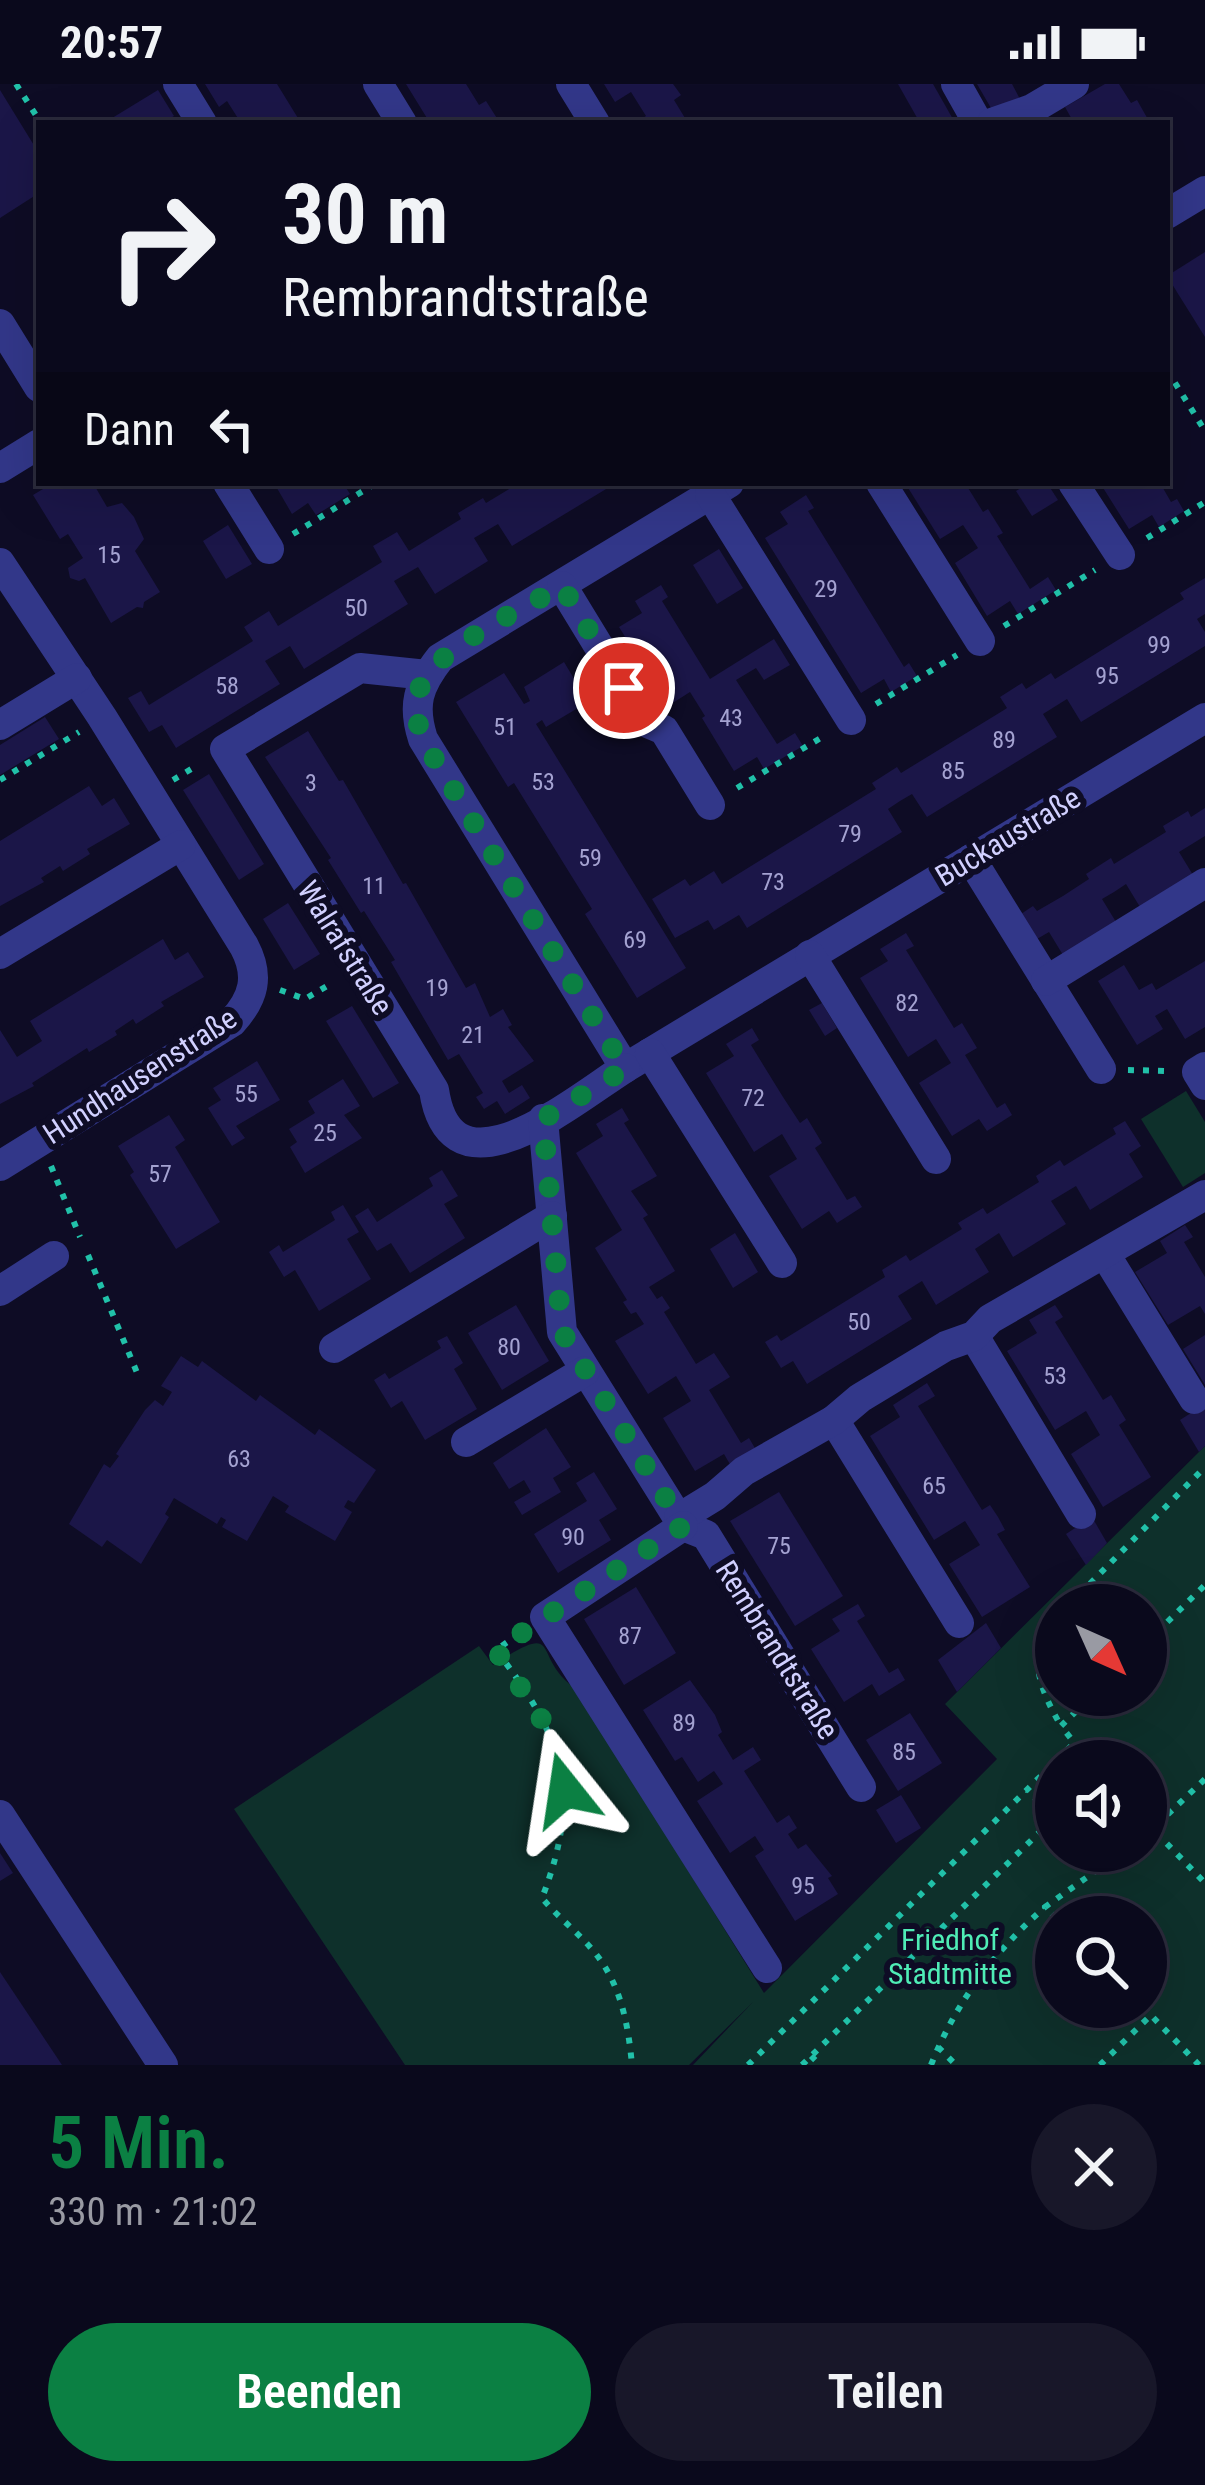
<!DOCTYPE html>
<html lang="de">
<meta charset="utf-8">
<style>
body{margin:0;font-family:"Roboto Condensed",sans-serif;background:#181729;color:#f1f3f6;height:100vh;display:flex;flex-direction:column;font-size:45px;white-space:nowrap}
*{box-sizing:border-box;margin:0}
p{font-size:39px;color:#999aa3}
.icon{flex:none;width:66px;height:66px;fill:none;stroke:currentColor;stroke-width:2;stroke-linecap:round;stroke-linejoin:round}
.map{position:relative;height:1981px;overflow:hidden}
.sheet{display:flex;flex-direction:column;background:#0a091c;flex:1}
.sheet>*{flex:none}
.top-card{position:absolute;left:36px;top:36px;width:1134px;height:366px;border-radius:0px;box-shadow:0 12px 48px #0002,0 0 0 3px #2a2a3b;background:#0a091c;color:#f1f3f6;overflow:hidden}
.needle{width:78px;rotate:135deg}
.controls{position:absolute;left:1035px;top:1500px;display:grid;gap:24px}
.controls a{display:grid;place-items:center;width:132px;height:132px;border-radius:50%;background:#0a091c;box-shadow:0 12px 48px #0002,0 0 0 3px #2a2a3b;font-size:60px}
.pin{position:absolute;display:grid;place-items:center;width:102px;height:102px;color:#fff;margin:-51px;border:6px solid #fff;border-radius:50%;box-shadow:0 3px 12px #0007}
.me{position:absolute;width:132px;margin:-66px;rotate:345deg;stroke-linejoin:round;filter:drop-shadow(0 0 9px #0008)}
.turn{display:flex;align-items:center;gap:42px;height:252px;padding:0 48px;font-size:54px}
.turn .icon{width:156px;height:156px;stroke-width:2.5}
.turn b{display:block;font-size:84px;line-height:102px}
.then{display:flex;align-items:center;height:114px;padding:0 48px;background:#0003;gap:24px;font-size:45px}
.round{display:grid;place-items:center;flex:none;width:126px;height:126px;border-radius:63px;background:#181729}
.summary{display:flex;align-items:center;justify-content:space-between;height:204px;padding:0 48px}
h1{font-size:72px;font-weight:600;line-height:90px;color:#0b8043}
.action{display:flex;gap:24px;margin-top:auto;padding:24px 48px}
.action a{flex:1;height:138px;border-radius:72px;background:#0b8043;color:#fff;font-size:48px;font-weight:600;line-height:138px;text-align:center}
.action a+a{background:#181729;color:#f1f3f6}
.status{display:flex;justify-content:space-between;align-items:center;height:84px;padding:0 60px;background:#0a091c;direction:ltr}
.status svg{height:33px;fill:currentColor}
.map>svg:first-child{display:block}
.green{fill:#0e302b;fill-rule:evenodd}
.building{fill:#1b1648}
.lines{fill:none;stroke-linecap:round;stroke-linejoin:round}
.path{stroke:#21c1a9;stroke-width:6;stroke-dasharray:6 9;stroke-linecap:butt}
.minor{stroke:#323789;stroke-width:30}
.route{stroke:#0b8043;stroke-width:21;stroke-dasharray:0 37.8}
.labels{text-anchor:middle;stroke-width:12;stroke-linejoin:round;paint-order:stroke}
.number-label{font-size:24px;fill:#a4a2d1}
.street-label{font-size:30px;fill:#d1d0ff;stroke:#0e0c25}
.park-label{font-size:30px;fill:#4fecb6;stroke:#0e0c25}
</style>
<div class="status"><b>20:57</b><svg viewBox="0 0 49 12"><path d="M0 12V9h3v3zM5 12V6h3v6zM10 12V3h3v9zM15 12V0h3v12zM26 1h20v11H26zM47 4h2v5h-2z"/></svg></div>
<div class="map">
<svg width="1205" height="1981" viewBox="0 0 1205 1981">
<rect width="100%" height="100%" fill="#0e0c25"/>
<!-- green -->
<g class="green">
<path d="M1186 1007 1205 1038V1089L1183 1103 1141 1035Z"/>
<path d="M1205 1362V1981H693L753 1918 689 1981H405L234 1725 479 1562 493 1581C565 1534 530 1573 575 1604L764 1909 997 1675 945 1620ZM1056 1521H1146V1611H1056ZM1056 1677H1146V1767H1056ZM1056 1833H1146V1923H1056Z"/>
</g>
<!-- building -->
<g class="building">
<path d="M205 0H277L301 39H241L227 17 219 23Z"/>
<path d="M406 0H466L479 21 486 17 500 39H430Z"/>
<path d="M604 0H673L681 11 674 16 688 39H635L646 32 631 8 615 18Z"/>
<path d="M898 0H933L954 37 920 39Z"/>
<path d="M977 0H1012L1021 17 995 31Z"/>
<path d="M1105 0H1119L1131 19 1137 16 1150 39H1074L1065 23Z"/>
<path d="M0 6 35 63 39 60V109L0 134Z"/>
<path d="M158 6 174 32 162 39H104Z"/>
<path d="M1205 168V253L1167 192Z"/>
<path d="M53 399H93L107 423 122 419 134 433 144 455 135 467 160 508 144 518 143 524 137 523 111 539 85 494 79 497 70 494 68 484 83 474 68 450 60 455 33 411Z"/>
<path d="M274 399H334L336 402 343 399 350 410 316 431 308 419 292 430Z"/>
<path d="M519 399H616L512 462 498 440 474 454 488 477 435 510 418 483 394 497 408 520 304 585 290 562 265 577 280 600 176 664 162 641 149 648 128 614 141 607 149 621 253 557 244 543 269 527 278 542 382 478 373 462 397 448 409 467 461 435 458 429 483 414 486 419Z"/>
<path d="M905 399H965L983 428 988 425 1003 449 997 452 1030 505 1048 493 1056 506 1018 530 1010 517 987 532 955 479 978 464 963 441 940 455Z"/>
<path d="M1029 399H1047L1058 416 1032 432 1016 407Z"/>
<path d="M1100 399H1160L1171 418 1177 415 1184 427 1159 443 1152 431 1129 445Z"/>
<path d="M806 411 814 424 808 427 904 583 909 579 917 592 891 608 884 595 861 609 765 454 788 440 780 428Z"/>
<path d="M228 441 252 480 226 495 203 457Z"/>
<path d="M719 465 743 504 717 520 693 481Z"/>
<path d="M1205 494V530L1197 535 1205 548V562L1081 638 1067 615 1043 630 1057 653 927 733 912 710 900 717 888 725 902 748 747 844 739 831 714 846 708 836 675 854 652 815 685 795 690 802 714 787 722 800 876 705 872 699 897 683 901 689 1004 626 1007 624 1000 613 1022 599 1026 605 1051 589 1055 595 1184 515 1180 509Z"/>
<path d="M661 501 668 513 662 517 710 595 774 555 790 581 764 596 756 584 736 596 777 660 795 649 803 662 764 685 757 673 734 687 702 634 705 632 690 608 668 622 619 543 642 529 635 517Z"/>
<path d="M564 578 588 618 546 643 542 636 536 640 686 884 637 914 585 830 592 825 569 788 514 699 508 703 456 618 504 589 524 620 530 617 524 603Z"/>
<path d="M45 633 59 655 0 691V661Z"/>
<path d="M308 647 339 697 343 696 403 800 406 799 466 904 475 899 490 933 503 925 512 941 508 943 534 977 502 997 509 1009 522 1001 530 1014 505 1030 497 1017 484 1025 476 1013 483 1009 459 970 448 976 391 878 395 876 364 827 361 829 328 776 331 774 265 673Z"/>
<path d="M209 690 264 780 239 796 183 706Z"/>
<path d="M89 702 102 722 114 714 130 740 87 765 90 770 63 787 60 782 41 794 44 798 0 822V757Z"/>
<path d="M1205 724V752L1179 768 1193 791 1140 823 1126 800 1114 808 1102 815 1116 838 1063 871 1049 848 1037 855 1021 830 1033 822 1037 827 1063 812 1089 795 1086 790 1111 774 1114 780 1166 748 1163 742 1188 727 1191 733Z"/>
<path d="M288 819 320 870 294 886 263 835Z"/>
<path d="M906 849 914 862 906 866 954 944 962 939 977 964 965 971 997 1024 1005 1019 1012 1031 987 1047 979 1035 952 1052 919 999 951 979 936 955 908 973 860 894 888 877 880 865Z"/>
<path d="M163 855 175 876 188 868 204 893 161 918 164 922 136 940 133 935 115 947 117 951 89 968 87 964 32 999 34 1002 0 1020V946L17 973 42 957 30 937Z"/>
<path d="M1205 877V943L1185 955 1167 925 1155 932 1163 945 1137 961 1098 897 1124 881 1139 906 1152 899 1156 906Z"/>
<path d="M822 919 837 944 825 952 809 926Z"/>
<path d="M352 922 399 999 373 1014 326 937Z"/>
<path d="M752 944 759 956 751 961 783 1013 800 1039 807 1034 822 1059 815 1064 847 1116 855 1112 862 1123 837 1139 829 1127 802 1145 769 1092 797 1075 782 1050 754 1068 706 989 734 972 726 960Z"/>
<path d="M257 977 280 1016 236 1042 245 1054 232 1062 208 1024 221 1016 213 1004Z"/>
<path d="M343 995 360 1022 344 1031 362 1054 305 1089 290 1063 297 1058 289 1045 315 1029 308 1017Z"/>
<path d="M622 1024 629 1036 624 1039 657 1092 631 1107 648 1131 643 1134 675 1187 649 1203 657 1215 662 1212 670 1224 664 1228 696 1280 714 1269 730 1293 709 1306 741 1359 749 1354 756 1366 731 1382 724 1370 695 1387 663 1334 691 1317 676 1292 648 1310 615 1257 644 1240 636 1228 631 1230 623 1218 627 1216 595 1164 622 1146 576 1069 603 1052 596 1040Z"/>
<path d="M169 1031 185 1056 175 1063 220 1138 176 1165 130 1091 134 1088 118 1062Z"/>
<path d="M1125 1037 1141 1062 1129 1070 1143 1093 1090 1126 1076 1102 1051 1117 1066 1140 1013 1173 999 1149 975 1165 989 1188 936 1221 922 1197 898 1212 912 1235 807 1300 793 1277 781 1284 765 1258 777 1251 781 1257 885 1193 882 1186 906 1171 910 1177 962 1145 958 1139 983 1124 987 1130 1039 1098 1036 1092 1060 1076 1064 1082 1116 1050 1113 1044Z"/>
<path d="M442 1086 458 1112 444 1120 465 1154 410 1189 391 1159 377 1167 355 1132 368 1124 377 1138 433 1102 429 1094Z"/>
<path d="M343 1121 359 1148 347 1155 371 1195 319 1227 295 1186 284 1193 269 1168 279 1161 283 1168 335 1136 331 1128Z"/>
<path d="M1185 1141 1193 1153 1184 1158 1205 1193V1230L1200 1222 1168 1241 1135 1188 1167 1169 1160 1157Z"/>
<path d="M735 1149 758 1188 733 1204 710 1165Z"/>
<path d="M516 1221 549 1277 502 1306 468 1249Z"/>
<path d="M1055 1221 1063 1233 1055 1238 1103 1316 1111 1311 1126 1336 1119 1341 1151 1393 1103 1423 1071 1370 1100 1351 1086 1327 1055 1346 1007 1267 1037 1249 1029 1236Z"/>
<path d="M1205 1251V1301L1183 1265Z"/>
<path d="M447 1252 463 1279 454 1285 477 1325 425 1356 402 1317 391 1324 374 1296 385 1289 389 1295 441 1264 437 1257Z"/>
<path d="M181 1272 198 1283 202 1277 256 1317 260 1311 315 1351 319 1345 376 1386 354 1419 348 1416 344 1423 352 1428 335 1457 285 1428 289 1422 273 1412 247 1457 222 1443 226 1436 221 1433 217 1440 174 1414 165 1430 169 1433 141 1480 107 1456 102 1463 69 1440 104 1380 110 1384 119 1372 116 1370 145 1326 155 1316 163 1322 172 1308 161 1302Z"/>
<path d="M927 1299 935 1312 918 1322 982 1426 990 1421 998 1433 1005 1446 997 1450 1030 1503 982 1533 949 1480 980 1461 965 1437 934 1456 870 1352 900 1333 893 1321Z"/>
<path d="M1205 1320V1362L1199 1368 1180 1336Z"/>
<path d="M546 1344 571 1383 553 1394 561 1408 522 1431 514 1418 531 1408 524 1396 509 1405 493 1379Z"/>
<path d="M594 1388 617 1425 599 1436 611 1456 558 1489 534 1450 587 1417 576 1399Z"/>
<path d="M779 1408 843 1512 795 1542 730 1437Z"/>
<path d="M1092 1433 1107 1459 1086 1481 1066 1450Z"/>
<path d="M636 1503 676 1569 624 1601 584 1535Z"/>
<path d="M858 1520 865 1532 857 1537 889 1589 898 1584 905 1596 879 1612 872 1600 844 1618 811 1565 840 1547 832 1535Z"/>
<path d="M986 1539 1001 1564 957 1608 938 1576Z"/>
<path d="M690 1596 715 1631 722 1648 718 1651 733 1676 753 1663 761 1676 744 1687 777 1739 789 1731 797 1744 788 1750 798 1765 806 1760 832 1792 828 1794 838 1810 795 1837 755 1772 764 1766 755 1752 730 1769 697 1717 723 1700 714 1687 698 1698 682 1673 675 1677 643 1626Z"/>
<path d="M910 1629 942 1679 898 1707 866 1656Z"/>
<path d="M901 1711 921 1744 896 1759 876 1726Z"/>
<path d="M0 1769 13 1789 0 1797Z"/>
<path d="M0 1888 62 1981H0Z"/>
</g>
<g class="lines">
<!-- path -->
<g class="path">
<path d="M16 0 41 39"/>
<path d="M1167 286 1205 347"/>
<path d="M293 450 376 399"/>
<path d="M1147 454 1205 418"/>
<path d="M1004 542 1095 486"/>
<path d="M876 620 957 571"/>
<path d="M0 696 79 648"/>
<path d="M173 696 198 681"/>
<path d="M737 704 824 652"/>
<path d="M280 906 305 915 332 899"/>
<path d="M1128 986 1169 987"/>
<path d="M51 1082 80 1153"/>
<path d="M88 1171 138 1291"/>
<path d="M1069 1521 1205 1383"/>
<path d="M1056 1534C1023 1568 1041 1607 1061 1642"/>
<path d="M519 1550 496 1566C563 1653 583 1708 542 1814 557 1832 575 1846 590 1863 620 1896 628 1938 632 1981"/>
<path d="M1146 1559 1205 1501"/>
<path d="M1056 1677 1073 1660"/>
<path d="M1089 1677 1061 1642 1093 1611"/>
<path d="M1146 1738 1205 1799"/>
<path d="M1146 1751 1205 1695"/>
<path d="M1056 1834 1045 1823 1124 1767"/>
<path d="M1143 1923 1199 1981"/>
<path d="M938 1963 956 1981"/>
<path d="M811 1972 820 1981"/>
<path d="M748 1981 1056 1677"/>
<path d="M802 1981 1054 1734 1027 1706"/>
<path d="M931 1981C956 1918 994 1868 1045 1823"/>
<path d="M1100 1981 1151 1931"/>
</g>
<!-- minor -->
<g class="minor">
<path d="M178 0 202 39"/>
<path d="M378 0 402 39"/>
<path d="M571 0 595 39"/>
<path d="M956 0 978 39"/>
<path d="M992 39 1032 25 1074 0"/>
<path d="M1167 130 1205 107"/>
<path d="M0 240 39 303"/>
<path d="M0 384 39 360"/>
<path d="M228 399 269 465"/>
<path d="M729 399 440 574C418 602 412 621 423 655L625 984 1205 634"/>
<path d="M881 399 980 557"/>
<path d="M1073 399 1120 471"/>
<path d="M710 410 851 636"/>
<path d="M0 479 102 633 244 862C260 892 254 914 232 938L0 1082"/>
<path d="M562 502 645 638 664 646 710 721"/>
<path d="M427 591 360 584 225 665 434 1006C451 1121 574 1016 625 984"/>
<path d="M0 641 77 594"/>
<path d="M971 775 1101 985"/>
<path d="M0 870 181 761"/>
<path d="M810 871 936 1075"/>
<path d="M1046 897 1205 799"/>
<path d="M650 969 782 1179"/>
<path d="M1205 983 1197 988 1205 1001"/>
<path d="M543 1035 562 1248 683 1442 706 1451 861 1703"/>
<path d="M1105 1170 1194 1315"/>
<path d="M0 1207 54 1172"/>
<path d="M974 1252 1081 1430"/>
<path d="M334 1264 552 1132"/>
<path d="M834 1336 959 1539"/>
<path d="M466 1358 585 1287"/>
<path d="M679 1434 715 1412 744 1387 834 1336 860 1314 946 1262 974 1252 990 1235 1205 1111"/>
<path d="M683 1442 545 1533 767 1884"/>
<path d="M0 1731 163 1981"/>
</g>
</g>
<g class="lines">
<!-- route -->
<path class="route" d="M565 1706 546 1642 496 1566 683 1442 562 1248 543 1035 625 985 423 656C418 640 413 624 418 609 432 564 522 526 562 502L624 604"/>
</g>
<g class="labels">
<!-- number labels -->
<g class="number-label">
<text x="109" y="479">15</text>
<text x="826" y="513">29</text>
<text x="356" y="532">50</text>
<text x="1159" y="569">99</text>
<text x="1107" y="600">95</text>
<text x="227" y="610">58</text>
<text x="731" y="642">43</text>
<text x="505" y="651">51</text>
<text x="1004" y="664">89</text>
<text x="953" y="695">85</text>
<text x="543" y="706">53</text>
<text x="311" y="707">3</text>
<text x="850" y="758">79</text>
<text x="590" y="782">59</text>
<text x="773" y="806">73</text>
<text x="374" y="810">11</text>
<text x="635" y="864">69</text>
<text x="437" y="912">19</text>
<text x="907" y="927">82</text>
<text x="473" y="959">21</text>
<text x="246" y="1018">55</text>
<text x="753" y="1022">72</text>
<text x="325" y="1057">25</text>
<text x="160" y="1098">57</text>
<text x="859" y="1246">50</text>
<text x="509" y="1271">80</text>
<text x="1055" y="1300">53</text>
<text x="239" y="1383">63</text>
<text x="934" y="1410">65</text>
<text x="573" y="1461">90</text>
<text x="779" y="1470">75</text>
<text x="630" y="1560">87</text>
<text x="684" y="1647">89</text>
<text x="904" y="1676">85</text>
<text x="803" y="1810">95</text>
</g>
<!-- street labels -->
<g class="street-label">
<text transform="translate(1008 753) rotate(-31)" y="10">Buckaustraße</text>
<text transform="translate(345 864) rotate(58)" y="10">Walrafstraße</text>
<text transform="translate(140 992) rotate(-33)" y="10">Hundhausenstraße</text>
<text transform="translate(777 1566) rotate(58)" y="10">Rembrandtstraße</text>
</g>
<!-- park labels -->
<g class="park-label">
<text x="950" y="1866">Friedhof<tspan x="950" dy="34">Stadtmitte</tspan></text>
</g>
</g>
</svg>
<div class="controls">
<a><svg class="needle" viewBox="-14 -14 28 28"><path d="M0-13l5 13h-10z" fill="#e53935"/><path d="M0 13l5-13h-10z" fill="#999aa3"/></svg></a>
<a><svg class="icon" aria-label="sound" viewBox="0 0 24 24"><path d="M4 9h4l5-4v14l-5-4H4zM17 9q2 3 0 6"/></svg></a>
<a><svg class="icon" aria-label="search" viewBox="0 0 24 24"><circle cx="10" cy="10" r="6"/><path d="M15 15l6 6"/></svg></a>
</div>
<div class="pin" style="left:624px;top:604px;background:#d93025"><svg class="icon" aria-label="arrive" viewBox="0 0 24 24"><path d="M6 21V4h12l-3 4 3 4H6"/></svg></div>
<svg class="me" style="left:565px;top:1706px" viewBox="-20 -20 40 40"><path d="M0-17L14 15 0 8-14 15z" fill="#0b8043" stroke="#fff" stroke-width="4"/></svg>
<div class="top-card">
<div class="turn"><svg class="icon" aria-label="right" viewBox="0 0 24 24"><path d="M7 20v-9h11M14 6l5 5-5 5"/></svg><div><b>30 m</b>Rembrandtstraße</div></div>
<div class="then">Dann<svg class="icon" aria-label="left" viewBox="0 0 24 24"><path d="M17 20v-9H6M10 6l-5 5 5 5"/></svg></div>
</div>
</div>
<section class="sheet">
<div class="summary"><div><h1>5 Min.</h1><p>330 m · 21:02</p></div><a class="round"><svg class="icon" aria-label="close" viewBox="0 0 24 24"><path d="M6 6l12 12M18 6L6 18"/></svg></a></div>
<div class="action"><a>Beenden</a><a>Teilen</a></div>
</section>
